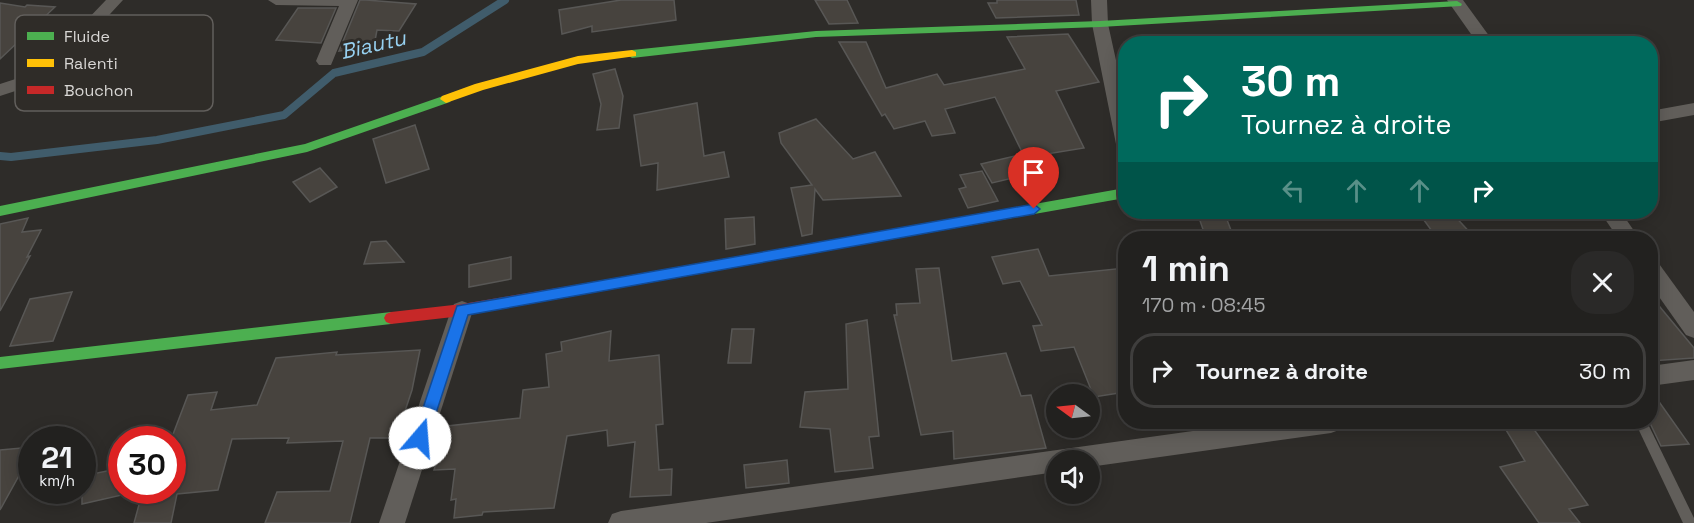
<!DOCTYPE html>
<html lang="fr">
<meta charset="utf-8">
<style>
body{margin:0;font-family:"Space Grotesk",sans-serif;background:#2a2928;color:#f1f3f6;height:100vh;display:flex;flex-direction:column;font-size:22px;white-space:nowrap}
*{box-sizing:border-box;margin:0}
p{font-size:20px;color:#a2a3a4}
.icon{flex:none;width:33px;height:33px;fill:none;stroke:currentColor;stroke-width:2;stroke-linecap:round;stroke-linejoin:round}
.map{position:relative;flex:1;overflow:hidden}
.side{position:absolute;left:1118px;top:231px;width:540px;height:198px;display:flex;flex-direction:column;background:#22211f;border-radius:24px;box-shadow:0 3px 15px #0003,0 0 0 2px #3f3e3d}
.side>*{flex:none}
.hud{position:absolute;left:1118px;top:36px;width:540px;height:183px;border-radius:24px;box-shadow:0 3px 15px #0003,0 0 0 2px #3f3e3d;background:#00695c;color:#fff;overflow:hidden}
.needle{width:39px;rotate:285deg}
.controls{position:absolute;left:1046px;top:384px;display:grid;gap:12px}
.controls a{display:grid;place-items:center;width:54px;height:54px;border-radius:50%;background:#22211f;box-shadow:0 3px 15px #0003,0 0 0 2px #3f3e3d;font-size:30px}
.speed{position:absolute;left:18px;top:426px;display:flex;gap:12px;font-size:30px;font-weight:700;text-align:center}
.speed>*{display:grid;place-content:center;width:78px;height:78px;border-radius:50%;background:#22211f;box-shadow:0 3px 15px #0003,0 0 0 2px #3f3e3d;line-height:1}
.speed small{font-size:15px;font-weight:400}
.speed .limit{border:9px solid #d22;background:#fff;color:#111}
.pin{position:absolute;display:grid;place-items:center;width:51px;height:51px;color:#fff;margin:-62px -26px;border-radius:50% 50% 50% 0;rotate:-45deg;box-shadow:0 0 6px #0007}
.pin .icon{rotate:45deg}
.me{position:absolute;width:66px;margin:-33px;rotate:18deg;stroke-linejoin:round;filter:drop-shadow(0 0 4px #0008)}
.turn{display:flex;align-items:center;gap:21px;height:126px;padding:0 24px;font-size:27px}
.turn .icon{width:78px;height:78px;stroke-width:2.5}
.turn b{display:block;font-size:42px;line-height:51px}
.lanes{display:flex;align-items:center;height:57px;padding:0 24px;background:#0003;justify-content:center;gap:30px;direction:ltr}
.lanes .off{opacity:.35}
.round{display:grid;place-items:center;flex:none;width:63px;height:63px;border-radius:24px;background:#2a2928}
.headline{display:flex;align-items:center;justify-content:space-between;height:102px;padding:0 24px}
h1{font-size:36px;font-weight:700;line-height:45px}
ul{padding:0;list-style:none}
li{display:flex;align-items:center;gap:18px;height:75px;margin:0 12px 9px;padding:0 12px;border:3px solid #3f3e3d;border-radius:24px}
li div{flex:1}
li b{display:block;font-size:22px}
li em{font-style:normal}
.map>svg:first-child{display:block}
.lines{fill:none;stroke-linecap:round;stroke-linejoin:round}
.stream{stroke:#405c6b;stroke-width:8}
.building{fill:#47433e;stroke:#585755;stroke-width:1.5}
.lane{fill:#615e5a;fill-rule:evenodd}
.street{fill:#615e5a;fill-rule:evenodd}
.fast{fill:#4caf50;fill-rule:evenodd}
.slow{fill:#ffc107;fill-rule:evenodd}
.jam{fill:#c62828;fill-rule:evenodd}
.route{fill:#1a73e8;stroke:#114b97;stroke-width:1.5}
.labels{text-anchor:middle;stroke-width:6;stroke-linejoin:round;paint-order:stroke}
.water-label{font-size:21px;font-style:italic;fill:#97d1f1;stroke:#2f2c28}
.key{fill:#2f2c28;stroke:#625f5c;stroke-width:1.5}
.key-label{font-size:16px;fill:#d9d7d5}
</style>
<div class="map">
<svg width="1694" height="523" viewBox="0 0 1694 523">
<rect width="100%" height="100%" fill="#2e2c29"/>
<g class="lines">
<!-- stream -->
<path class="stream" d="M0 156 11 157 157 140 284 115 334 73 423 52 505 0"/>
</g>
<!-- building -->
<g class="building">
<path d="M360 0H366L416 4 399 31 377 30 374 46 339 51Z"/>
<path d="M621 0H674L676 20 592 32V26L562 34 559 10Z"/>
<path d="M815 0H847L858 23 829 24Z"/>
<path d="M997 0H1076L1079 15 996 18 988 3H997Z"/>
<path d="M0 3 25 7 27 5 55 7 0 59Z"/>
<path d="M298 8H336L321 43 276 40Z"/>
<path d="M1068 34 1099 82 1056 91 1084 148 1034 156 1042 171 992 183 981 164 1023 154 995 97 945 109 955 133 932 136 925 121 894 129 885 114 882 116 839 42H866L886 88 937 74 944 85 1025 69 1007 37Z"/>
<path d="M615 69 623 96 619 128 597 130 601 104 593 74Z"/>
<path d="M697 103 704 156 724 152 729 177 657 190 658 163 641 166 634 115Z"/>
<path d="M816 119 853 159 875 152 901 196 823 200 815 189 812 234 802 236 791 188 812 185 781 143 779 133Z"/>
<path d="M415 125 429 169 386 183 373 139Z"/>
<path d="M320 168 337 187 310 202 293 182Z"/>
<path d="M982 171 998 201 968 208 959 189 966 187 960 175Z"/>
<path d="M1197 212H1224L1234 238H1206Z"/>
<path d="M1418 212H1451L1475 238H1437Z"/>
<path d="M754 217 755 244 726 249 725 219Z"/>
<path d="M28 218 22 232 41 230 27 257 30 256 0 311V224Z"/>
<path d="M386 241 404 262 364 264 371 242Z"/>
<path d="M1038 249 1049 276 1125 268V392L1094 397 1074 347 1041 351 1033 326 1042 325 1020 281 1003 284 992 257Z"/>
<path d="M511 257V279L469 287V265Z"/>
<path d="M939 268 952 361 1006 353 1021 396 1031 395 1046 448 954 459 953 431 921 435 894 315H897L896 304 920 303 916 269Z"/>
<path d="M72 292 53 341 10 346 30 299Z"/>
<path d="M1650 295 1694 348V358L1650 361Z"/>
<path d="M867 320 879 436 869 437 873 468 835 472 830 429 800 427 805 392 848 389 846 324Z"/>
<path d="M732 329H754L751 363H728Z"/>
<path d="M611 331 609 361 659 355 663 424 656 425 659 470 672 469 671 495 630 497 635 442 608 446 607 430 567 436 554 508 483 512 482 515 454 518 456 499 451 500 455 469 434 470 447 426 520 418 523 390 549 387 546 354 562 351 561 342Z"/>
<path d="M420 350 412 390 396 438H370L350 523H265L277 492 330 491 343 441 287 443 289 438 232 439 218 490 177 494 171 523H134L143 490H172V437L188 395 217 392 211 410 257 405 276 358 337 352 336 355Z"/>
<path d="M1650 389 1689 444 1661 446 1650 423Z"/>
<path d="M1533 428 1588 505 1569 509 1580 523H1539L1500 467 1525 461 1506 430Z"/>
<path d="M32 447V452L0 510V450Z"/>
<path d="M787 460 789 483 746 488 744 465Z"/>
<path d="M122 468V495L82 504V476Z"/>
</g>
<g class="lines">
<!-- lane -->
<path class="lane" d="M1635 422H1647L1694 518V523H1683Z"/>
<!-- street -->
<g class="street">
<path d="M106 0H123L49 80 0 96V84L37 72Z"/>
<path d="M268 0H358L331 65H319L316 61 339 6 276 5Z"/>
<path d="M1091 0H1107L1108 24 1125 101V151L1118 149 1116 144 1092 24Z"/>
<path d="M1447 0H1463L1495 44H1478Z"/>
<path d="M1694 103V115L1650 123V111Z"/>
<path d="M1600 212H1621L1639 238H1618Z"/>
<path d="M1650 259 1657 261 1694 312V338L1686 335 1650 284Z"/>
<path d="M462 301 470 304 473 310 405 523H379L451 310 454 304Z"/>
<path d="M1694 360V380L1650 386V366Z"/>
<path d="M1257 422H1343L1339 430 1331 433 1089 467V460H1056V472L706 523H608L612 514 621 511Z"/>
</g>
<!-- fast -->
<g class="fast">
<path d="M1457 1 1462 4 1461 6 1100 27 816 37 632 58 626 54 632 50 816 31 1100 21Z"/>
<path d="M446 95 450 96 452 99 450 102 307 152 0 216V206L305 144Z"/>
<path d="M1125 188V198L587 293 582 292 580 288 582 284 587 283Z"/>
<path d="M391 312 396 314 398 318 396 322 391 324 0 369V357Z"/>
</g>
<!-- slow -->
<path class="slow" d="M632 50 636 52V56L578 64 483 90 446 103 440 99 442 96 475 84 578 56Z"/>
<!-- jam -->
<path class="jam" d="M587 283 592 284 594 288 592 292 587 293 462 316 391 324 386 322 384 318 386 314 391 312 462 304Z"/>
</g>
<!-- route -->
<path class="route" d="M1034 204 1040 209 1034 214 468 315 428 438 426 443 420 445 415 443 413 438 457 306Z"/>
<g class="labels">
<!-- water labels -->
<g class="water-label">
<text transform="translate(373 45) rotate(-13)" y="7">Biautu</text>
</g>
</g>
<!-- legend -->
<rect x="15" y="15" width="198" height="96" rx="9" class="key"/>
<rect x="27" y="32" width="27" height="8" fill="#4caf50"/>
<rect x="27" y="59" width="27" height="8" fill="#ffc107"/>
<rect x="27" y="86" width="27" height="8" fill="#c62828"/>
<g class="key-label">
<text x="64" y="42">Fluide</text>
<text x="64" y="69">Ralenti</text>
<text x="64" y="96">Bouchon</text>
</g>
</svg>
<div class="controls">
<a><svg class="needle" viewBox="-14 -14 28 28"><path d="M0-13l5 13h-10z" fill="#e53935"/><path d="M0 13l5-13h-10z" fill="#a2a3a4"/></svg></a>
<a><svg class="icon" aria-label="sound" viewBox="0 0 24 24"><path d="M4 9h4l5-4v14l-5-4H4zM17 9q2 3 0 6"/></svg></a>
</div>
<div class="speed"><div>21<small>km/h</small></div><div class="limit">30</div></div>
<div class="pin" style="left:1034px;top:209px;background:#d93025"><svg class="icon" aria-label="arrive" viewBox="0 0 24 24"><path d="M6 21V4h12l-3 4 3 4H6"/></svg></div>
<svg class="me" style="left:420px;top:438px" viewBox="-20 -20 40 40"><circle r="19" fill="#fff"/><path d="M0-13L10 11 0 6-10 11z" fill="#1a73e8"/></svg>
<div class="hud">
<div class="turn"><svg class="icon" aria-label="right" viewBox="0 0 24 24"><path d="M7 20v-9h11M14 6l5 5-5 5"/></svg><div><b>30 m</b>Tournez à droite</div></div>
<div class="lanes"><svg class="icon off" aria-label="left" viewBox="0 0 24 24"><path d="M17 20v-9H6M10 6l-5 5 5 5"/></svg><svg class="icon off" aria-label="ahead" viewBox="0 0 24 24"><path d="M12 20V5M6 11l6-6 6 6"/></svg><svg class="icon off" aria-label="ahead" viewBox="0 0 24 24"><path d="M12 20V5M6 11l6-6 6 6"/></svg><svg class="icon" aria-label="right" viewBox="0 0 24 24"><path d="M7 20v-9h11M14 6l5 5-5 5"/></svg></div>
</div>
<section class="side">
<div class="headline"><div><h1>1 min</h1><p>170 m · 08:45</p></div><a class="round"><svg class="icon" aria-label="close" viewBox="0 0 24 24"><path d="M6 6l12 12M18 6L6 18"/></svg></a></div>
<ul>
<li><svg class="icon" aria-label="right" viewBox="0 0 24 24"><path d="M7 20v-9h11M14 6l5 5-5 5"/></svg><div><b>Tournez à droite</b></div><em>30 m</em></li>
</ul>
</section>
</div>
